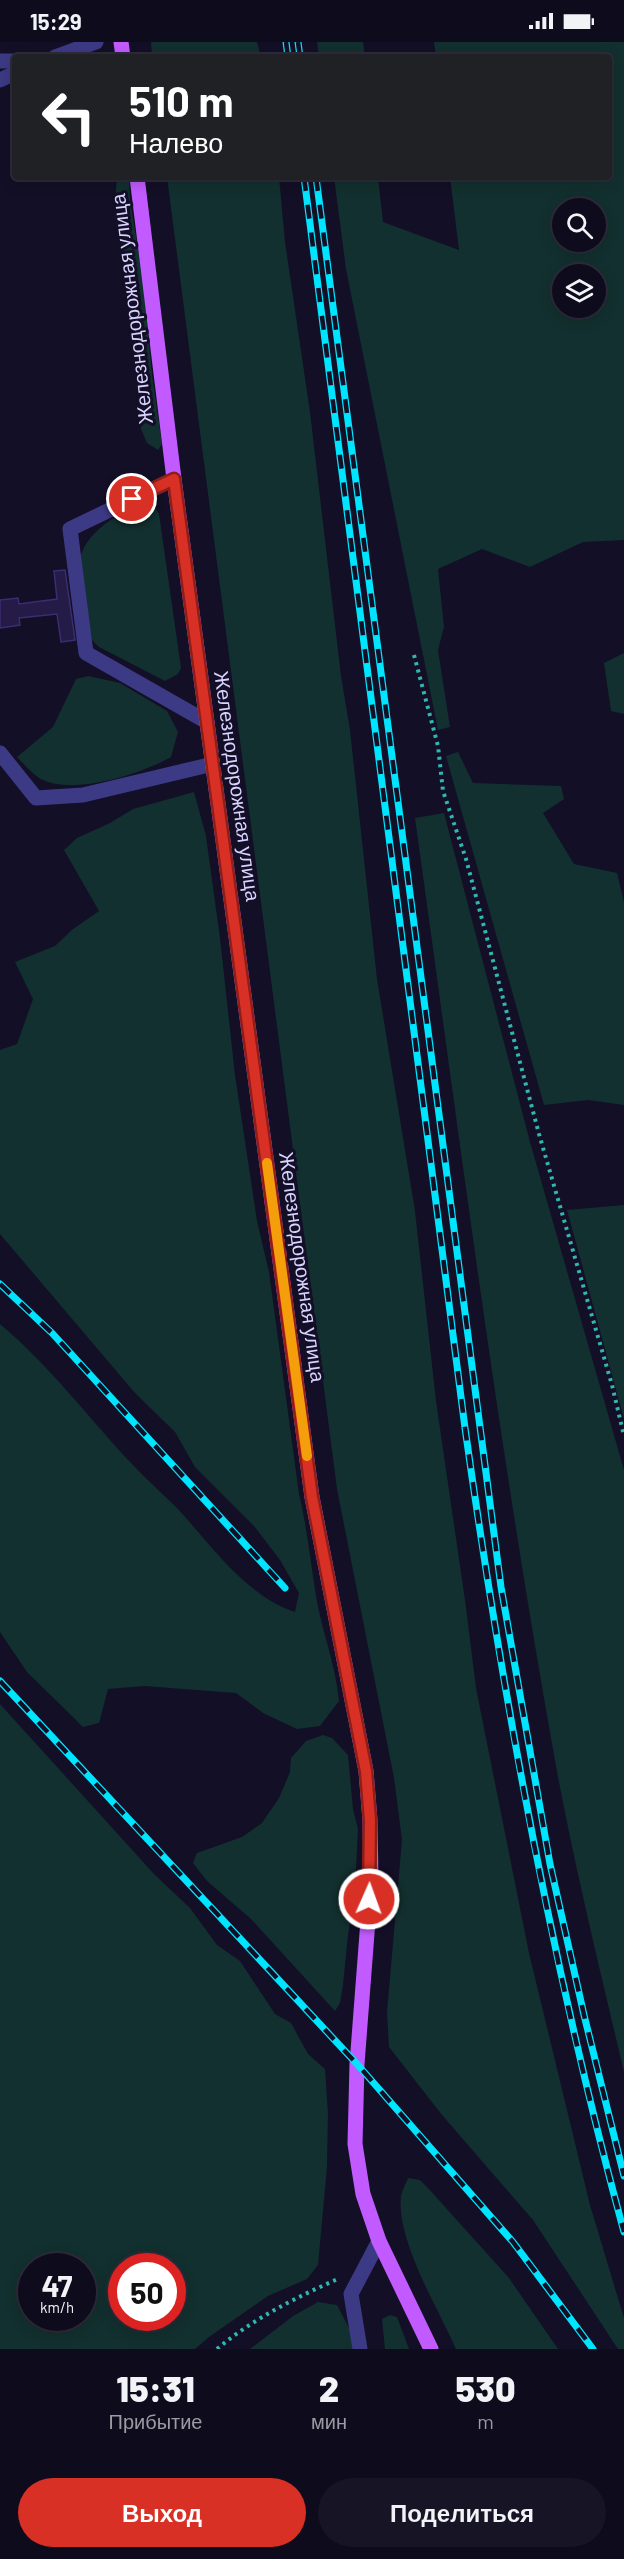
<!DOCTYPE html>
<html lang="ru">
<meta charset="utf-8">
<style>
body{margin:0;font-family:Barlow,sans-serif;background:#171425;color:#f1f3f6;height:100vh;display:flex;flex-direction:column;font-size:22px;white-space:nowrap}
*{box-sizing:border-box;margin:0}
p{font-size:20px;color:#9b9ba3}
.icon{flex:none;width:33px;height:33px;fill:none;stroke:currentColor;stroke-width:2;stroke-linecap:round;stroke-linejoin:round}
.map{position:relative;height:2307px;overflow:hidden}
.panel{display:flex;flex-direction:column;background:#0e0b1c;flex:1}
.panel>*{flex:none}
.hud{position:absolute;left:12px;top:12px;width:600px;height:126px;border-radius:6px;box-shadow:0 3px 15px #0003,0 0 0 2px #2e2b3b;background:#202124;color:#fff;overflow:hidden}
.tools{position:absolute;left:552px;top:156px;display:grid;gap:12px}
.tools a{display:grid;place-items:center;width:54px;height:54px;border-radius:50%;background:#0e0b1c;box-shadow:0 3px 15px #0003,0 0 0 2px #2e2b3b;font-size:30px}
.speed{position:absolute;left:18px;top:2211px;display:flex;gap:12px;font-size:30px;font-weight:700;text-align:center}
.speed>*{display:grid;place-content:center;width:78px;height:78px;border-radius:50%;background:#0e0b1c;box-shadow:0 3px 15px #0003,0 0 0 2px #2e2b3b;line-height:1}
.speed small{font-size:15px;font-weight:400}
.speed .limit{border:9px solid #d22;background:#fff;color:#111}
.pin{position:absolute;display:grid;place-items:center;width:51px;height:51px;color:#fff;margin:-26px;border:3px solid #fff;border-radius:50%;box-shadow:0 2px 6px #0007}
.me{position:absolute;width:66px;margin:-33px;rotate:2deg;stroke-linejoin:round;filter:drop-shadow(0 0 4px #0008)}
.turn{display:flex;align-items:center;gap:21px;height:126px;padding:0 18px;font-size:27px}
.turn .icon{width:78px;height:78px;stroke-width:2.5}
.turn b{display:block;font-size:42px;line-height:51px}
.eta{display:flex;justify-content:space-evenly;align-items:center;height:102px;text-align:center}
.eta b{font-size:36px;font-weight:800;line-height:42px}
.cta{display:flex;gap:12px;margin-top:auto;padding:12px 18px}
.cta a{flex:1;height:69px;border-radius:36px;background:#d93025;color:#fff;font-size:24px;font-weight:800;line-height:69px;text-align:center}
.cta a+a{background:#171425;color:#f1f3f6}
.status{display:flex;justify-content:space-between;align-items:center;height:42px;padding:0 30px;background:#0e0b1c;direction:ltr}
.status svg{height:16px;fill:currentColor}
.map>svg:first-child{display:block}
.green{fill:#12302f;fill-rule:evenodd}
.building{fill:#241b47;stroke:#3b2d73;stroke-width:1.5}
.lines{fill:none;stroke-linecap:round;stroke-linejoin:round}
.path{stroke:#2fb8b0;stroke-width:4;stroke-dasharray:3 4.5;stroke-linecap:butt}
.minor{stroke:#3d3a85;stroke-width:15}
.major{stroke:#c25bff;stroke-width:15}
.rail-casing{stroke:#00e5ff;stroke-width:7}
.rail{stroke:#130f26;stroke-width:4.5;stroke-dasharray:14;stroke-linecap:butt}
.route-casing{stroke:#8d1f18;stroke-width:15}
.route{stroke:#d93025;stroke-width:10}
.slow{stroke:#f59e0b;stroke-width:10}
.labels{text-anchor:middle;stroke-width:6;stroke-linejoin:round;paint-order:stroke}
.street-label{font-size:20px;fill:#d9d4ff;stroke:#130f26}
</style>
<div class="status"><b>15:29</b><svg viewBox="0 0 49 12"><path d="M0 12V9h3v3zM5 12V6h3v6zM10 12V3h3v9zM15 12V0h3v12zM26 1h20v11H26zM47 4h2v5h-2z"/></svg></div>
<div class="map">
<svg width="624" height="2307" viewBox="0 0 624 2307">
<rect width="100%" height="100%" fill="#130f26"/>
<!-- green -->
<g class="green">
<path d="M151 0H257L261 15H152Z"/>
<path d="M317 0H363L365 15H319Z"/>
<path d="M434 0H624V498L583 500 530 525 482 507 438 527 444 585 438 608 450 685 438 688 346 227 334 135H378L383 180 459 208 450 135H609V15H436ZM562 166H596V200H562ZM562 232H596V266H562Z"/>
<path d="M117 135H129L130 159 144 242 152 333 162 402 158 408 147 401 141 387 138 365 142 331 141 309 132 266 128 226 114 175Z"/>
<path d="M167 135H279L285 200 310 370 341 634 350 688 377 937 415 1169 436 1359 465 1558 476 1646 529 1911 590 2163 624 2276V2307H618L533 2178 442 2073 389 2005 387 1970 402 1798 394 1736 337 1447Z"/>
<path d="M138 461C149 460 154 463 159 472L181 626 178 632 165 639 99 605 92 598C89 579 78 536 80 519 83 492 117 473 138 461Z"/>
<path d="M624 611V672L611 669 604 621Z"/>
<path d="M88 634 120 641 167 669 178 690 171 715C141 732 73 754 41 737 32 732 24 722 17 715L53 685 76 637Z"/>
<path d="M458 710 473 741 561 744 564 757 543 771 574 822 617 831 624 860V1063L588 1058 544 1063 446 714Z"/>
<path d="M194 750 206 794 220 896 235 1033 257 1179 269 1230 299 1452C308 1489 311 1527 318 1565 325 1597 336 1627 339 1659L320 1684 297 1687 263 1671 236 1651 144 1644 108 1647 99 1681 83 1685 27 1630 0 1590V1282C50 1324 87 1374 131 1421 146 1437 162 1451 177 1466 212 1504 245 1553 295 1570L299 1551 280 1518 254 1484 195 1425 175 1390 135 1351 0 1192V1008L17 1002 33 957 15 920 55 904 73 887 99 869 64 808 77 796 110 781 133 767Z"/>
<path d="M444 771 530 1100 624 1428V2030C600 1928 575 1827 556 1724 499 1409 459 1092 415 776Z"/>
<path d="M624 1163V1377L567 1168Z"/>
<path d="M0 1662 154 1832 190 1866 217 1903 240 1919 275 1972 291 1981 308 2012 325 2027 328 2071 327 2125 318 2223 307 2237 268 2254 209 2295 195 2307H0ZM32 2224H82V2276H32ZM122 2224H172V2276H122Z"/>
<path d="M323 1693 332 1696 348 1713 353 1767 358 1787 355 1847 348 1893 343 1943 340 1961 335 1969 251 1877 207 1839 193 1821 197 1811 242 1795 262 1781 279 1756 290 1730 291 1716 306 1699Z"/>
<path d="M408 2136 420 2138 428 2146 509 2236 558 2307H456C438 2266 396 2198 401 2154 402 2148 406 2142 408 2136Z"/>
<path d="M318 2260 337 2263 350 2288 354 2307H250L293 2274Z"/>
<path d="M390 2273 397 2275 409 2307H385L382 2277Z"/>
</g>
<!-- building -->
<path class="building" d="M65 528 75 598 61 600 57 572 19 576 20 583 0 586V558L18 556 19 562 57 557 54 529Z"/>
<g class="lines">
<!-- path -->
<g class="path">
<path d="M414 613 438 704 443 749 466 817 539 1092 612 1343 624 1394"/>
<path d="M217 2307C254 2276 297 2255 340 2236"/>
</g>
<!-- minor -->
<g class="minor">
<path d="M55 15 96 0"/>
<path d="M0 19H15"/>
<path d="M0 38 15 31"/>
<path d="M174 437 70 487 86 611 207 680"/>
<path d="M0 711 36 756 83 753 213 722"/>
<path d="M360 2307 351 2252 379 2199"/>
</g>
<!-- major -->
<g class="major">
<path d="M121 0 123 15"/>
<path d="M137 135 174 437 312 1455 366 1729 370 1778 371 1839 357 2022 355 2102 363 2152 379 2199 431 2307"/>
</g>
<!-- rail casing -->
<g class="rail-casing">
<g id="rail">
<path d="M286 0 288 15"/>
<path d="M298 0 300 15"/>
<path d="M304 135 465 1386C503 1657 552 1926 624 2190"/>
<path d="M316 135 501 1545 550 1822 584 1973 624 2134"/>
<path d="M0 1242 52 1291 285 1546"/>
<path d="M0 1639 357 2022 513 2200 593 2307"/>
</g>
</g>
<!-- rail -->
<use href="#rail" class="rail"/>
</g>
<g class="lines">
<!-- route casing -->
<g class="route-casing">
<path id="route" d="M132 457 174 437 312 1455 366 1729 370 1778 369 1857"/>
</g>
<!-- route -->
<use href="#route" class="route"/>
<!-- slow -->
<path class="slow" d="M267 1121 307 1414"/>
</g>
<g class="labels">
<!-- street labels -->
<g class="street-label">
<text transform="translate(132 267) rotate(-97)" y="7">Железнодорожная улица</text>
<text transform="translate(237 744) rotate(82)" y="7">Железнодорожная улица</text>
<text transform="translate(302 1225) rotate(82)" y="7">Железнодорожная улица</text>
</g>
</g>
</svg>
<div class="tools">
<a><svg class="icon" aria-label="search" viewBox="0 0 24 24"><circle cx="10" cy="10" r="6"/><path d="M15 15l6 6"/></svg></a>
<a><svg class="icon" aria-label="layers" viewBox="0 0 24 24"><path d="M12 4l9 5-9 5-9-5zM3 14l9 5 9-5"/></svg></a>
</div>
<div class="speed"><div>47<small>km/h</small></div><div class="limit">50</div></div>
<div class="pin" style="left:132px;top:457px;background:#d93025"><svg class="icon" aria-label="arrive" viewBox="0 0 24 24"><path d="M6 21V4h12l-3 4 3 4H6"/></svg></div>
<svg class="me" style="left:369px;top:1857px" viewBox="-20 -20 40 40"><circle r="17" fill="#d93025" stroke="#fff" stroke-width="3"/><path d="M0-11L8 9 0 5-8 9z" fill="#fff"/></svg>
<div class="hud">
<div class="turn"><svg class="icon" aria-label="left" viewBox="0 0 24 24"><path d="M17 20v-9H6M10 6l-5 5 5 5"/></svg><div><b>510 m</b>Налево</div></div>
</div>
</div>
<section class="panel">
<div class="eta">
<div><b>15:31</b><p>Прибытие</p></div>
<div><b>2</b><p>мин</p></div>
<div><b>530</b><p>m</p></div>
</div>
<div class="cta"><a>Выход</a><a>Поделиться</a></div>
</section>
